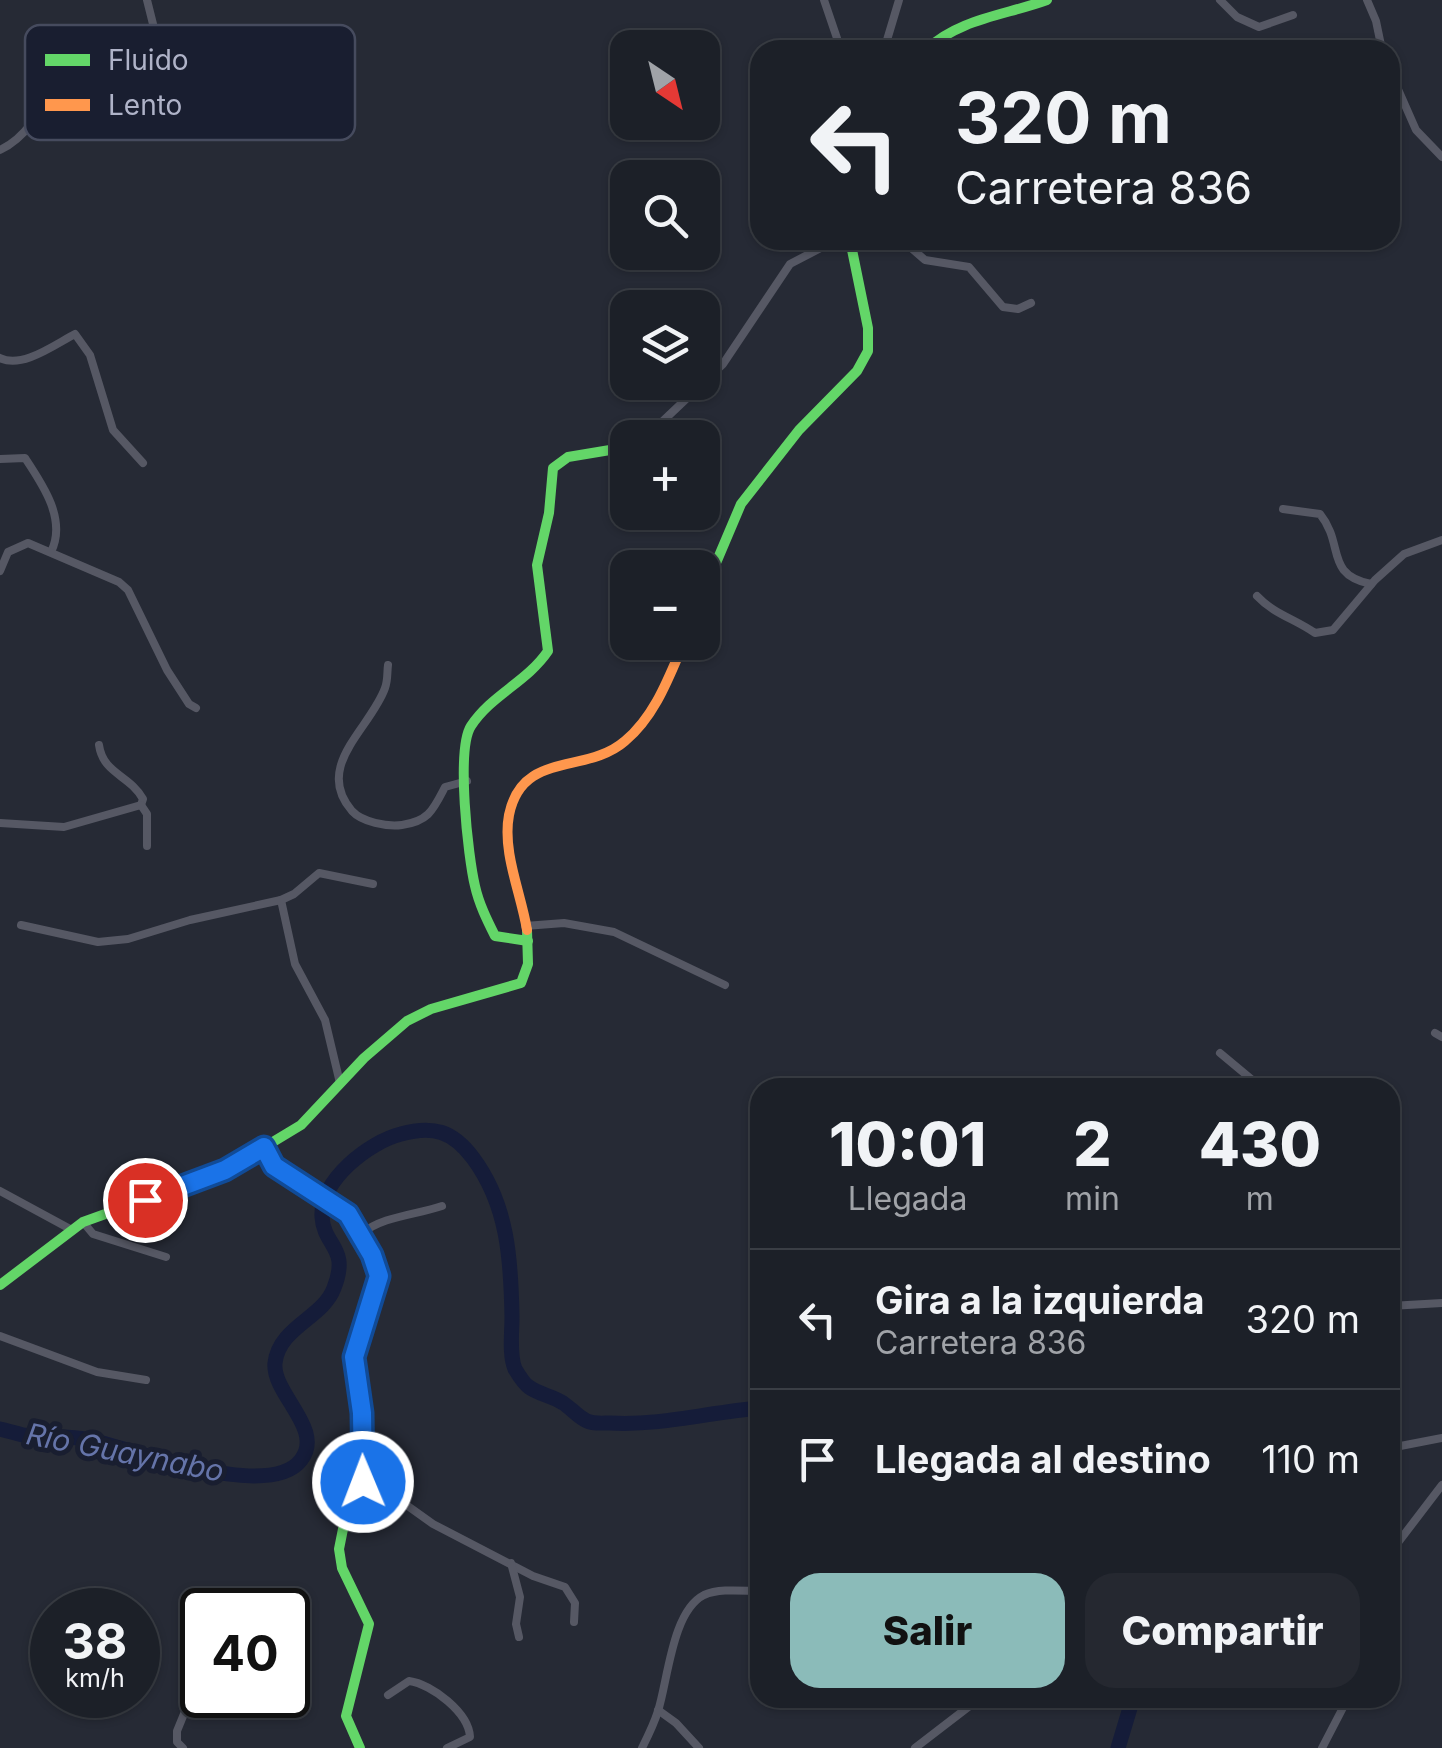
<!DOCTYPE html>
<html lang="es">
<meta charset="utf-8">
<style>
body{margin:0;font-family:Inter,sans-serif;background:#252830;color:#f1f3f6;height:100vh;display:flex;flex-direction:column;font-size:38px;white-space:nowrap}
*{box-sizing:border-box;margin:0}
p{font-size:32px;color:#a0a3a8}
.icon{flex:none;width:55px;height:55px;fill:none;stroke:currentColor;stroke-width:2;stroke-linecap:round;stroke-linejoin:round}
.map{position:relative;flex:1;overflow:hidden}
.side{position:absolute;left:750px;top:1078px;width:650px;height:630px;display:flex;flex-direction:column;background:#1c2028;border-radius:30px;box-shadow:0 2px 8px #0004,0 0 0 2px #3a3e45}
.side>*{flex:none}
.top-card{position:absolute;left:750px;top:40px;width:650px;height:210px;border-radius:30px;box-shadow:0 2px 8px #0004,0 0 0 2px #3a3e45;background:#1c2028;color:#f1f3f6;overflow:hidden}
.needle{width:65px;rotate:145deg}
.controls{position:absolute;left:610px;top:30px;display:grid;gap:20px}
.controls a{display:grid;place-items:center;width:110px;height:110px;border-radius:20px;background:#1c2028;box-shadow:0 2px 8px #0004,0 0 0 2px #3a3e45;font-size:50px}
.speed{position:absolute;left:30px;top:1588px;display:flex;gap:20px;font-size:50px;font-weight:700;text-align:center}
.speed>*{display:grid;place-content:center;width:130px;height:130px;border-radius:50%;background:#1c2028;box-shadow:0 2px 8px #0004,0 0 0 2px #3a3e45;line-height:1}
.speed small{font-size:25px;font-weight:400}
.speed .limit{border:5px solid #111;border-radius:15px;background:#fff;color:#111}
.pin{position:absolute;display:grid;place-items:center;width:85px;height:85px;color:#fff;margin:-42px;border:5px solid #fff;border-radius:50%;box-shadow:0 2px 10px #0007}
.me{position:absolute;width:110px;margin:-55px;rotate:359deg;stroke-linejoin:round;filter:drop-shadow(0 0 8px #0008)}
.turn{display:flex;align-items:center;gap:35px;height:210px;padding:0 40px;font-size:45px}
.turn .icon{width:130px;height:130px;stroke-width:2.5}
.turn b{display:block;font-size:70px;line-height:85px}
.eta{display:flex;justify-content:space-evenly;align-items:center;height:170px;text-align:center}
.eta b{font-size:60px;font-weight:800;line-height:70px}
.cta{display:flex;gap:20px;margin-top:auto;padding:20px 40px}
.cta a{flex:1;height:115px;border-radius:30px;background:#8bbbb9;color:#111;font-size:40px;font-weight:800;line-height:115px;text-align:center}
.cta a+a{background:#252830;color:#f1f3f6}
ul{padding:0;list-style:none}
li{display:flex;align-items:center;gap:30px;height:140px;padding:0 40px;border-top:2px solid #3a3e45}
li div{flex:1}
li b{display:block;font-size:38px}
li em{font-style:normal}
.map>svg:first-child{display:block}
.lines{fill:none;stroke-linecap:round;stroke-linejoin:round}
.river{stroke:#151c39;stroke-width:15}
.street{stroke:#565864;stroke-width:8}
.fast{stroke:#63d668;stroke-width:10}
.slow{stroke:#ff974d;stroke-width:10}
.route-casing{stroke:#114b97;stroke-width:25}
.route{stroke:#1a73e8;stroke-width:18}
.labels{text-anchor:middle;stroke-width:10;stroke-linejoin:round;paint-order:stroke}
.water-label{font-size:30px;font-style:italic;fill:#6574a9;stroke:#191e30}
.key{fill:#191e30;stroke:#464b5e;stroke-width:2.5}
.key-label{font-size:28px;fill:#afb3c8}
</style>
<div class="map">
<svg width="1442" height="1748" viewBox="0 0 1442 1748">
<rect width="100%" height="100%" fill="#262a35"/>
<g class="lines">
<!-- river -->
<g class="river">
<path d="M0 1429C10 1431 20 1435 29 1436 50 1438 69 1435 90 1440 134 1449 269 1502 301 1460 325 1429 272 1394 275 1363 279 1327 323 1318 334 1288 350 1247 324 1247 322 1217 320 1180 369 1142 401 1134 433 1125 453 1131 473 1158 508 1205 511 1260 512 1317 512 1332 509 1355 515 1369 518 1374 524 1384 529 1387 538 1394 553 1396 563 1403 571 1408 579 1418 587 1421 593 1424 603 1423 610 1423 661 1426 710 1412 760 1408"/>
<path d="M1118 1748 1133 1698"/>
</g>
<!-- street -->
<g class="street">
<path d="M824 0 841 50"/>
<path d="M1220 0 1237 17 1259 27 1293 15"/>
<path d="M1367 0 1376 21 1382 50"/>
<path d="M884 50 899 0"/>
<path d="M1390 71 1416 130 1442 157"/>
<path d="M0 150C29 136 40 110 54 83 91 79 106 78 134 53 143 45 150 39 154 28L147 0"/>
<path d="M902 240 925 260 969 267 1003 307 1018 309 1031 303"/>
<path d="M0 358C22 369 54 345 75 334L90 355 113 430 143 463"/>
<path d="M645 438 723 364 790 264 836 240"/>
<path d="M0 459 25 458C43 485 67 520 51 552"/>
<path d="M1283 509 1320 514C1345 545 1324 574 1371 584"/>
<path d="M0 571 8 552 28 543 119 582 128 590 167 670 189 704 196 708"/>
<path d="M1257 596C1274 614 1295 619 1315 633L1333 630 1375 580 1404 554 1442 540"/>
<path d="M388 665C387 672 388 680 385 688 371 728 313 766 352 811 362 822 387 827 402 825 429 821 433 810 445 787L467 781"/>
<path d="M99 745C103 774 130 775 143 799L141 805"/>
<path d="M0 823 64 827 141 805 147 814V846"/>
<path d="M281 900 295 964 325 1020 340 1083"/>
<path d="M21 925 98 942 128 939 190 920 281 900 294 894 319 873 373 884"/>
<path d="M525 926 564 923 614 932 725 985"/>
<path d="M1435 1033 1442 1037"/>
<path d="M1220 1053 1262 1088"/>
<path d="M0 1191 72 1230"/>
<path d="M83 1222 93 1234 166 1257"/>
<path d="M361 1234C383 1216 415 1215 442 1206"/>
<path d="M1390 1306 1442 1303"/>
<path d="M0 1336 97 1372 146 1380"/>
<path d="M365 1448 381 1480 398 1499 433 1524 533 1576 565 1587 575 1603 574 1622"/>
<path d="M1390 1448 1442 1438"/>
<path d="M1390 1553 1442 1485"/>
<path d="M511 1563 520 1597 516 1624 519 1637"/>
<path d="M388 1695 409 1681C432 1684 469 1713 470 1737L447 1748"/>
<path d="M1217 1705 1219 1698"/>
<path d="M658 1710 676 1723 699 1748"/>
<path d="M183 1748 177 1742V1731L195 1687"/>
<path d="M642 1748C648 1736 654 1724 658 1711 668 1680 672 1611 704 1595 720 1588 743 1591 760 1591"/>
<path d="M915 1748 980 1698"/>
<path d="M1322 1748 1348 1698"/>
</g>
<!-- fast -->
<g class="fast">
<path d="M926 50C958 19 1006 15 1047 0"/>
<path d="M702 596 741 504 799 430 857 371 868 351V328L850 240"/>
<path d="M528 941 495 936C487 920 479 904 475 886 468 857 456 749 471 726 491 695 527 682 548 651L537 565 549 513 553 468 568 457 628 447"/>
<path d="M264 1147 275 1166 347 1214 372 1255 379 1276 354 1357 362 1413 363 1482 343 1529 339 1549 342 1568 369 1624 346 1716 360 1748"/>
<path d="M0 1285 83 1222 225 1171 301 1125 364 1058 407 1021 431 1009 521 983 528 964 527 930"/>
</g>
<!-- slow -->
<path class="slow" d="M527 930C521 893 502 852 509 815 522 750 586 775 625 741 655 716 669 677 684 642"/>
</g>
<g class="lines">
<!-- route casing -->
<g class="route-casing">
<path id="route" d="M145 1200 225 1170 264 1147 274 1166 348 1214 372 1255 379 1276 354 1357 362 1413 363 1482"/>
</g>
<!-- route -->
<use href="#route" class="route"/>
</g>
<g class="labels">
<!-- water labels -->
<g class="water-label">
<text transform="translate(125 1453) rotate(11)" y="10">Río Guaynabo</text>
</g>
</g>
<!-- legend -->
<rect x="25" y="25" width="330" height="115" rx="15" class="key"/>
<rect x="45" y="54" width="45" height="12" fill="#63d668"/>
<rect x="45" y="99" width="45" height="12" fill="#ff974d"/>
<g class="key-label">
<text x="108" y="70">Fluido</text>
<text x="108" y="115">Lento</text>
</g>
</svg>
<div class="controls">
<a><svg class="needle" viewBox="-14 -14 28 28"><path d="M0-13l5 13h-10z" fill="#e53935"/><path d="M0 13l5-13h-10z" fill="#a0a3a8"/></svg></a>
<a><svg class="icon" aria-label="search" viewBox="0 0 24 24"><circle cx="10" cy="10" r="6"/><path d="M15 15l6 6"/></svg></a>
<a><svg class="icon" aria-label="layers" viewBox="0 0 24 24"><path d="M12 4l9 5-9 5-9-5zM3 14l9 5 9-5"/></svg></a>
<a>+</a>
<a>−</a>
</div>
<div class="speed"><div>38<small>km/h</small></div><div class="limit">40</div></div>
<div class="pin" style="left:145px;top:1200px;background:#d93025"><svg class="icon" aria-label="arrive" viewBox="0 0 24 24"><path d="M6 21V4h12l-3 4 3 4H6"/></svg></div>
<svg class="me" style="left:363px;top:1482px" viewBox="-20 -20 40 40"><circle r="17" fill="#1a73e8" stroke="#fff" stroke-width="3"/><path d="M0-11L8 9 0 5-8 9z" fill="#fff"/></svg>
<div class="top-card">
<div class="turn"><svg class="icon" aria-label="left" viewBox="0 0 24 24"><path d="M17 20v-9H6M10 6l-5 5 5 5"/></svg><div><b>320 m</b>Carretera 836</div></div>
</div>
<section class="side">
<div class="eta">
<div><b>10:01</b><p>Llegada</p></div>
<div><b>2</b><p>min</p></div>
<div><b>430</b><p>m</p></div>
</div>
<ul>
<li><svg class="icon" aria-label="left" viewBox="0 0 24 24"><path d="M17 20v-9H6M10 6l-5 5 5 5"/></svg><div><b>Gira a la izquierda</b><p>Carretera 836</p></div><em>320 m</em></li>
<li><svg class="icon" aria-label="arrive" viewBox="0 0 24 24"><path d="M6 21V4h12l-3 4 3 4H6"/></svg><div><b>Llegada al destino</b></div><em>110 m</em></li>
</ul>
<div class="cta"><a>Salir</a><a>Compartir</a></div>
</section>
</div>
